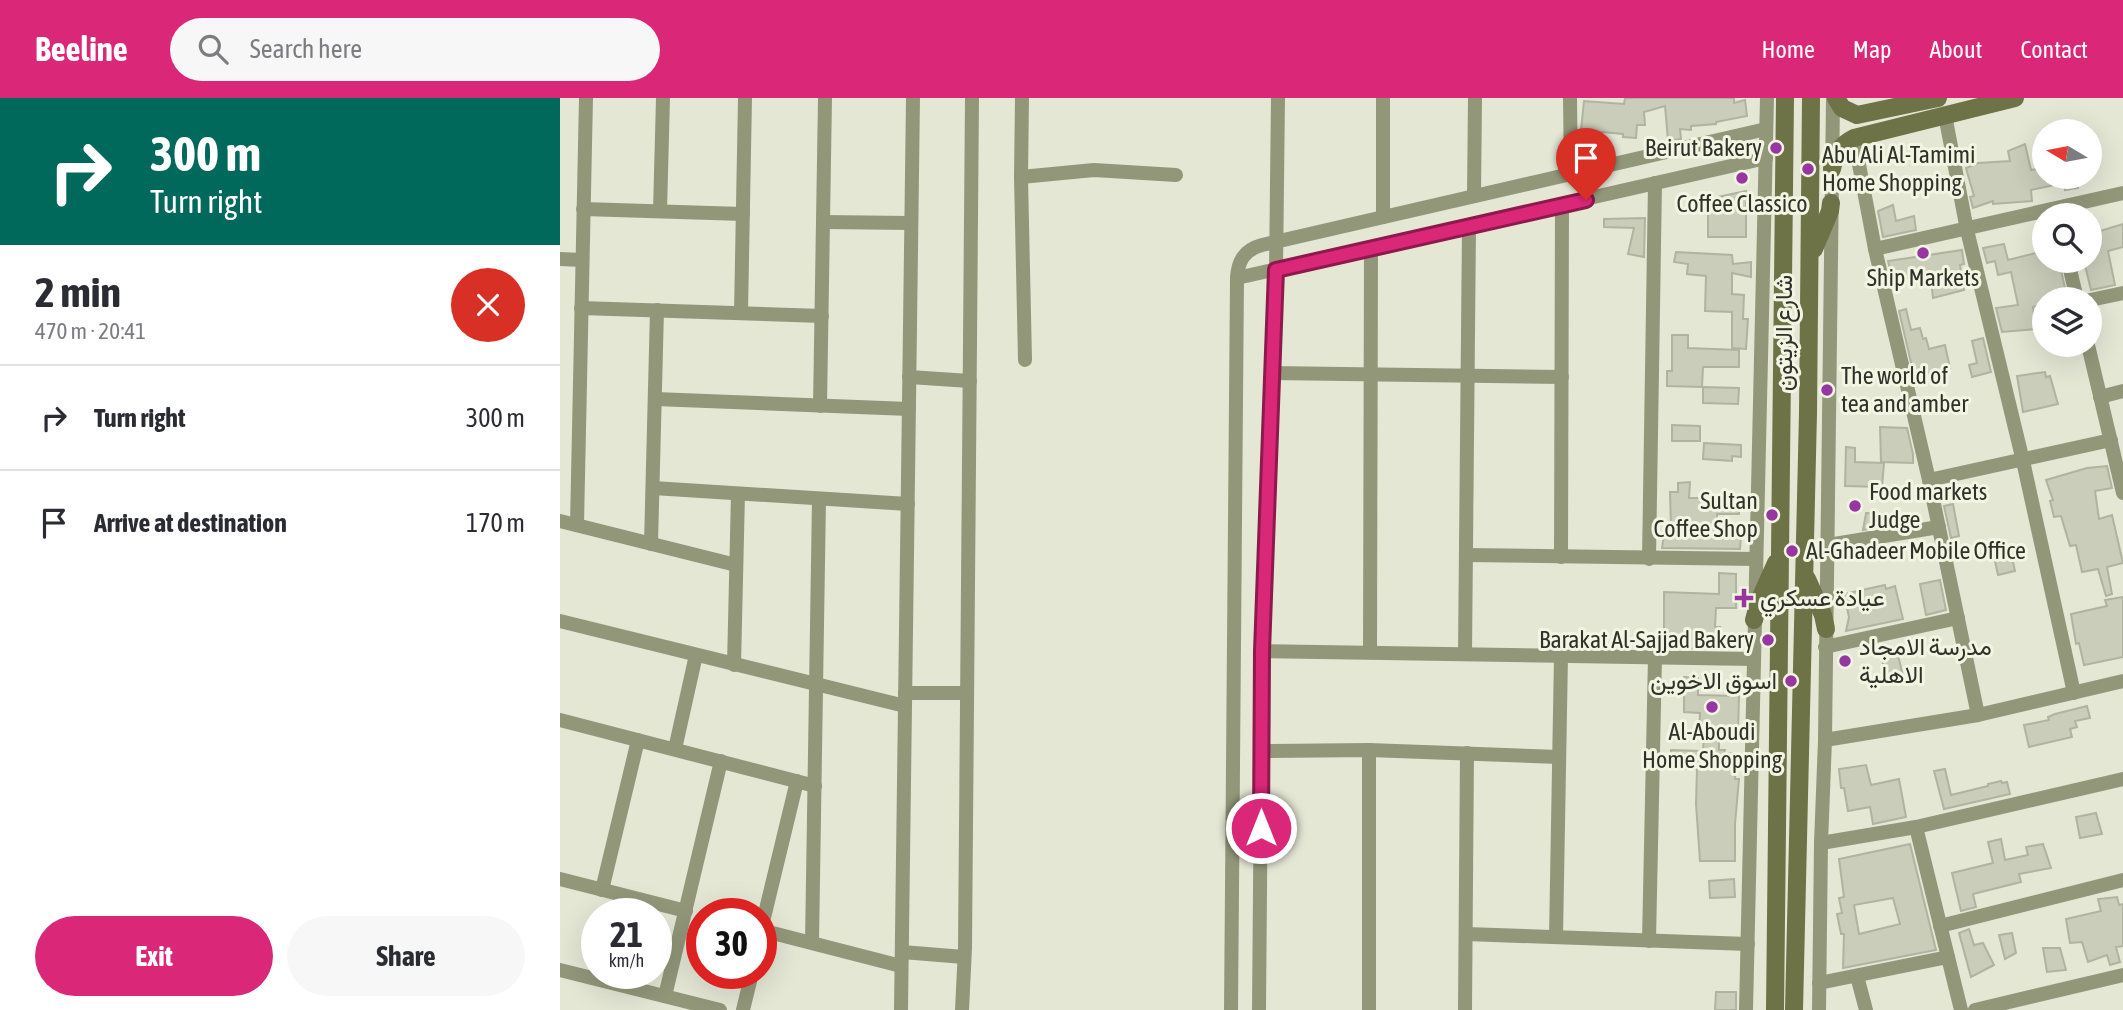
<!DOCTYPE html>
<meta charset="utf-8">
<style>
body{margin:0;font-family:"Asap Condensed",Vazirmatn,sans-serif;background:#f7f7f7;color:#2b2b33;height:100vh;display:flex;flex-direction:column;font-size:26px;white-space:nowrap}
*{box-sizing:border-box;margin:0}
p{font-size:23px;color:#7c7c81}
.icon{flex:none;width:38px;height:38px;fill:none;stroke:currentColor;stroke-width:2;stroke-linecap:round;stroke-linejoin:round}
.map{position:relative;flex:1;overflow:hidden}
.side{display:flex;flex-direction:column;background:#fff;width:560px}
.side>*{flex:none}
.top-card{background:#00695c;color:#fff;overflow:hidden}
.needle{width:46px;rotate:280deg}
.controls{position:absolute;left:1472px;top:21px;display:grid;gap:14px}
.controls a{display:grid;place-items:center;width:70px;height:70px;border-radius:50%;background:#fff;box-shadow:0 7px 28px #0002;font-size:35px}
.speed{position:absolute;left:21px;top:800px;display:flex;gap:14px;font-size:35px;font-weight:700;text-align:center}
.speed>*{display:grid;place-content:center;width:91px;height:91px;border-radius:50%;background:#fff;box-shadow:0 7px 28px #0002;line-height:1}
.speed small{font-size:18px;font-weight:400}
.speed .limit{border:10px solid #d22;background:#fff;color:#111}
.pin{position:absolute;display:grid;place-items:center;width:60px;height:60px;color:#fff;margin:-72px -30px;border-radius:50% 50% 50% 0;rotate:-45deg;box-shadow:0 0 7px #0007}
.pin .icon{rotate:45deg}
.me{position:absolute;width:77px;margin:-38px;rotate:0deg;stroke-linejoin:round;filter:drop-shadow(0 0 5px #0008)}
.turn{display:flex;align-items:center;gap:24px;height:147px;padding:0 35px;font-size:32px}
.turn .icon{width:91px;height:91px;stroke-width:2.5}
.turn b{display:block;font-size:49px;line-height:60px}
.round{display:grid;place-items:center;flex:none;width:74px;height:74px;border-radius:37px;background:#f7f7f7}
.summary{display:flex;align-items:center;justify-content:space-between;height:119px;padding:0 35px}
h1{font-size:42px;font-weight:700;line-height:52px}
.action{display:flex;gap:14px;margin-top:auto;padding:14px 35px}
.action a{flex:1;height:80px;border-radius:42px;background:#db2777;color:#fff;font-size:28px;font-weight:700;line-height:80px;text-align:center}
.action a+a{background:#f7f7f7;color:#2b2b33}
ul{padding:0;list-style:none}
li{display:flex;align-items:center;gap:21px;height:105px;padding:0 35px;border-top:2px solid #e1e1e2}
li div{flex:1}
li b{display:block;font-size:26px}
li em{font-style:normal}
header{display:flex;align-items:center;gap:42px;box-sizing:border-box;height:98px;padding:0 35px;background:#db2777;color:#fff}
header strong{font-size:33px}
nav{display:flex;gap:38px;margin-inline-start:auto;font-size:24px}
.search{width:490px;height:63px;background:#f7f7f7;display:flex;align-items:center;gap:18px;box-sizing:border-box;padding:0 24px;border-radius:38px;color:#7c7c81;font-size:26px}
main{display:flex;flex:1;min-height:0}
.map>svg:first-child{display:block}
.building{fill:#cacdba;stroke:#b1b3a1;stroke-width:2;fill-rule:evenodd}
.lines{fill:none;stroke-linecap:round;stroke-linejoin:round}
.minor{stroke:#93977a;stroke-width:14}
.secondary{stroke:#6d7247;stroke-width:18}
.route-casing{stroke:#8e194d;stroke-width:18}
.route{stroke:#db2777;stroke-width:12}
.poi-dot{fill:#96379f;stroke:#f2f5e2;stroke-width:2.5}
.labels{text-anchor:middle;stroke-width:6;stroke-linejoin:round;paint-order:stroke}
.poi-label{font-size:24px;fill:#30312a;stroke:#f2f5e2;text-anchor:start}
.street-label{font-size:24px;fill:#30312a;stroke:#f2f5e2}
</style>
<header>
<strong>Beeline</strong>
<div class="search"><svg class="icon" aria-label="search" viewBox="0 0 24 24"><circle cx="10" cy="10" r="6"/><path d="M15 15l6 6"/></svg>Search here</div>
<nav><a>Home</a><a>Map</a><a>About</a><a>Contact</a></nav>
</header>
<main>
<section class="side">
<div class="top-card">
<div class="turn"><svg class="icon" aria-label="right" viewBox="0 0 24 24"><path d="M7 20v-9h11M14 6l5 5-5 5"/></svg><div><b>300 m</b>Turn right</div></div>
</div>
<div class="summary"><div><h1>2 min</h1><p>470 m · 20:41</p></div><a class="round" style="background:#d93025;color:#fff"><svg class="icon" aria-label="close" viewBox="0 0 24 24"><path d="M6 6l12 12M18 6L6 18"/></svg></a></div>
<ul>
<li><svg class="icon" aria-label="right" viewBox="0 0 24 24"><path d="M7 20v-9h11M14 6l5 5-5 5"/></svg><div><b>Turn right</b></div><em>300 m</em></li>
<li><svg class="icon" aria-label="arrive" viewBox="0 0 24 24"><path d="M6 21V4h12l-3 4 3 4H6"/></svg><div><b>Arrive at destination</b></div><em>170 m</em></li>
</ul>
<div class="action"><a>Exit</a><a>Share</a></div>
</section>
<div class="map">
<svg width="1563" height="912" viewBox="0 0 1563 912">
<rect width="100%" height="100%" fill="#e5e7d5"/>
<!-- building -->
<g class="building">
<path d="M1065 0H1174V5L1185 2 1187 18 1156 24V26L1131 28V32L1120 31 1121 41 1113 42H1108L1105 8 1084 14 1085 27H1077L1076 40 1063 39V36L1021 32 1024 3 1064 6Z"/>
<path d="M1465 46 1471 72 1484 70V79H1517L1518 90 1505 92 1504 85 1471 92 1472 103 1433 106V103L1413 110 1410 99 1414 98 1406 70 1418 65 1450 63 1448 53Z"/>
<path d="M1186 93V139H1148V101Z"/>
<path d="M1333 107 1336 123 1354 118 1356 132 1323 139 1318 113Z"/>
<path d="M1085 120 1084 159 1068 156 1074 130 1044 129V121Z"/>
<path d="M1563 126V149L1548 153 1555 187 1531 192 1524 163H1530V136Z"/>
<path d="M1444 146 1448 162 1484 153V163H1499L1507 199 1484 201V206L1473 209 1476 231 1442 234 1436 210 1458 207 1451 174 1438 177 1435 163 1427 165 1423 150Z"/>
<path d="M1402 152 1404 166 1400 167 1404 192 1373 200 1370 174 1333 184 1328 163Z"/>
<path d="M1116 154 1172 157 1173 166 1191 164V179L1172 175V196L1184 197 1183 221H1188L1186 251 1172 250V214L1145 213 1146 178 1127 176 1128 166 1114 164Z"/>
<path d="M1346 211 1351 232 1360 230 1363 241 1366 240 1369 251 1385 247 1390 270 1361 277 1363 284 1356 286 1339 213Z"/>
<path d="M1112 237H1128V250L1179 252V269H1143L1142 289 1107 288V273H1112Z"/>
<path d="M1423 240 1431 274 1412 279 1409 267 1417 265 1412 243Z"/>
<path d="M1485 274 1486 279 1490 278 1498 306 1463 314 1457 278Z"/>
<path d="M1143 289 1179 290 1178 306 1143 305Z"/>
<path d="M1112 327 1140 328V343H1112Z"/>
<path d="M1320 329 1347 330 1353 356V365L1321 364Z"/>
<path d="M1144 345 1181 347V359L1172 358V363L1143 361Z"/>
<path d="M1286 349 1295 350V364L1324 365 1322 389 1285 388Z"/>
<path d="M1547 368 1552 390 1535 393 1539 421 1552 417 1563 465 1547 469 1552 496 1546 498 1538 471 1522 474 1516 447 1510 448 1501 418 1494 419 1490 403 1493 402 1486 382 1527 370Z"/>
<path d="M1130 384 1129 400H1179V416H1157V435L1181 437 1180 451 1102 450 1105 430H1111L1110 394H1118V385Z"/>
<path d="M1393 406 1399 438 1391 440 1384 408Z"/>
<path d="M1306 415 1353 417V423L1303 432Z"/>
<path d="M1450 450 1455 473 1438 477 1433 454Z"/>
<path d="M1159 475 1176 476V510H1156L1155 529H1160L1159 551 1122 550V543H1104V494L1159 496Z"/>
<path d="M1380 482 1386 512 1366 517 1360 486Z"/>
<path d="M1325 487 1326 491 1335 488 1343 521 1286 533 1289 519 1284 496Z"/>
<path d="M1563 499V559L1524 567 1519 545 1516 546 1511 516 1547 508 1545 502Z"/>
<path d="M1336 549 1344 582 1328 586 1320 553Z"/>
<path d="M1124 579 1138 580V597L1179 598 1178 634 1159 633V652H1165L1164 655 1177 656 1175 681H1179L1175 726V763H1140L1136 706 1137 671H1111V652L1143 653 1144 634H1139L1140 615 1124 614Z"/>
<path d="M1527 608 1530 620 1515 623 1517 629 1510 631 1512 639 1469 649 1464 627 1489 622 1488 619 1495 616Z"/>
<path d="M1306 667 1311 687 1339 681 1346 719 1313 726 1310 709 1288 713 1284 690H1281L1279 671Z"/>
<path d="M1385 671 1391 697 1428 688V686L1441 683 1442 685 1447 684 1450 696 1384 711 1374 673Z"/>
<path d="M1536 715 1542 736 1520 740 1516 719Z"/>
<path d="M1441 741 1445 762 1468 757 1466 749 1483 746 1491 770 1459 776 1461 784 1413 796 1416 809 1401 813 1392 775 1433 765 1428 744Z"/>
<path d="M1350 746 1376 852 1283 870 1284 836H1281L1277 816 1282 815 1279 800 1284 799 1279 761ZM1333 800 1340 826 1299 836 1294 807Z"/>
<path d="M1174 781 1175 799 1150 800 1149 783Z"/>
<path d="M1557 799 1559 807 1563 806V848L1556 849 1560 864 1550 867 1547 857 1528 864 1522 844 1510 845 1506 821 1541 813 1538 801Z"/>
<path d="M1409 831 1414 847 1423 845 1434 867 1411 879 1399 835Z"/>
<path d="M1452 835 1456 855 1445 861 1439 837Z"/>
<path d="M1483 850H1500L1506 872 1487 874Z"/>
<path d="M1156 894H1176V912H1155Z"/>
</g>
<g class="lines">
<!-- minor -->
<g class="minor">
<path d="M462 0 461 79 465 262"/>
<path d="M823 0V119"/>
<path d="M1010 0 1011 76"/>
<path d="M1385 17 1407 132 1463 363 1514 595"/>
<path d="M1294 40 1315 151 1563 95"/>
<path d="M461 79 534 72 616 77"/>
<path d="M914 98 915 0"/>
<path d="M23 111 183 116"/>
<path d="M100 113 103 0"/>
<path d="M263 124 351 125"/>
<path d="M1315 151 1369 382 1418 617"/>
<path d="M0 161 22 162"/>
<path d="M1508 163 1517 201"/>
<path d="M677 180 1206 60"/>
<path d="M1530 202 1563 195"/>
<path d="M21 210 262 218"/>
<path d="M181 215 185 0"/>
<path d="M1528 247 1563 395"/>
<path d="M711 275 1002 279"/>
<path d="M349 279 410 283"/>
<path d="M1540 299 1563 293"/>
<path d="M95 301 349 311"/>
<path d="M260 308 265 0"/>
<path d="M1369 382 1551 342"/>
<path d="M93 390 348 406"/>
<path d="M0 423 176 467"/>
<path d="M17 427 26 0"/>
<path d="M91 446 97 212"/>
<path d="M1268 447 1379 429"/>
<path d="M906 457 1196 461"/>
<path d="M1001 459 1002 107"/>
<path d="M1089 461 1095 85"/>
<path d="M0 523 345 608"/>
<path d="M1265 549 1398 520"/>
<path d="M702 553 1193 561"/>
<path d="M810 554 811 150"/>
<path d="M905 556 909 128"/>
<path d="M174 567 178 396"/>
<path d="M345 595H407"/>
<path d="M0 622 255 688"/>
<path d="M1265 642 1418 617 1563 583"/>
<path d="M115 651 136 557"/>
<path d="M701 653 809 652 999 659"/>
<path d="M1356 729 1401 912"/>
<path d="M1261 745 1356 729 1563 681"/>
<path d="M0 781 126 813"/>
<path d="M42 792 78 642"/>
<path d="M1380 828 1563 782"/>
<path d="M201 832 237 683"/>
<path d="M201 832 341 868"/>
<path d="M906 836 1188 846"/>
<path d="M996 839 1001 558"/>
<path d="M1089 843 1095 559"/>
<path d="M252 845 259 401"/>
<path d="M342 854 404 859"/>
<path d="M0 872 160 912"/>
<path d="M1297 878 1306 912"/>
<path d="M1259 885 1388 859"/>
<path d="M105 898 161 663"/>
<path d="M183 912 192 875"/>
<path d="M341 912 353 0"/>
<path d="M402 912 405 850 412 0"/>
<path d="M671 912 677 180C678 163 684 152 702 147L1206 31"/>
<path d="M699 912 702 553 716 172 718 0"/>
<path d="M809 912V652"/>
<path d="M905 912 907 655"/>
<path d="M1186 912 1207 0"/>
<path d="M1259 912 1261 745 1265 642 1273 0"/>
<path d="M1415 912 1563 877"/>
</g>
<!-- secondary -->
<g class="secondary">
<path d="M1276 0 1282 10 1297 17 1378 0"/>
<path d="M1272 71C1275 56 1280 47 1294 40L1455 0"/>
<path d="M1254 151 1270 113 1271 105"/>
<path d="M1247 481 1263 517 1266 531"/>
<path d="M1194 522 1199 503 1216 465"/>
<path d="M1215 912 1225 0"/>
<path d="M1234 912 1248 315 1251 0"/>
</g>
</g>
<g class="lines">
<!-- route casing -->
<g class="route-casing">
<path id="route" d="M701 730 702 553 716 172 1026 102"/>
</g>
<!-- route -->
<use href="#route" class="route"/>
</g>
<!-- markers -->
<g class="poi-dot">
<circle cx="1216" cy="50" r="7"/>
<circle cx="1248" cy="71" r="7"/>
<circle cx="1182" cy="80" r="7"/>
<circle cx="1363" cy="155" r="7"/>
<circle cx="1267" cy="292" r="7"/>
<circle cx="1295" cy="408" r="7"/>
<circle cx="1212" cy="417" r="7"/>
<circle cx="1232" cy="453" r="7"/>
<path d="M1180.5 489.5h7v7h7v7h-7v7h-7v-7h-7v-7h7z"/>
<circle cx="1208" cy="542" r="7"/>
<circle cx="1285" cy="563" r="7"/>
<circle cx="1231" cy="583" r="7"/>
<circle cx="1152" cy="609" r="7"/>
</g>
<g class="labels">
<!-- poi labels -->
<g class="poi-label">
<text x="1202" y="58" text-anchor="end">Beirut Bakery</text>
<text x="1262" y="65">Abu Ali Al-Tamimi<tspan x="1262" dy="28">Home Shopping</tspan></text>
<text x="1182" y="114" text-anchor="middle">Coffee Classico</text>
<text x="1363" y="188" text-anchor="middle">Ship Markets</text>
<text x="1281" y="286">The world of<tspan x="1281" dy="28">tea and amber</tspan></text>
<text x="1309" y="402">Food markets<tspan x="1309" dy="28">Judge</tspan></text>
<text x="1198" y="411" text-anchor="end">Sultan<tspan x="1198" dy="28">Coffee Shop</tspan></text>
<text x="1246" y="461">Al-Ghadeer Mobile Office</text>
<text x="1200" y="508">عيادة عسكري</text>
<text x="1194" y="550" text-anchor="end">Barakat Al-Sajjad Bakery</text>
<text x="1299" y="557">مدرسة الامجاد<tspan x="1299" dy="28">الاهلية</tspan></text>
<text x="1217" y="591" text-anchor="end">اسوق الاخوين</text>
<text x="1152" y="642" text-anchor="middle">Al-Aboudi<tspan x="1152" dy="28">Home Shopping</tspan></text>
</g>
<!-- street labels -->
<g class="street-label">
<text transform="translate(1224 235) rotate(-90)" y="8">شارع الزيتون</text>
</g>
</g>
</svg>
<div class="controls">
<a><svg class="needle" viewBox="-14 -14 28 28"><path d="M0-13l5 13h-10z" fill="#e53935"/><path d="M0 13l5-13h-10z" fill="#7c7c81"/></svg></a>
<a><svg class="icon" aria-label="search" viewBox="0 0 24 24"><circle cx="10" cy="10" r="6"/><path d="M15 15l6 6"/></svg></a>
<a><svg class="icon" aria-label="layers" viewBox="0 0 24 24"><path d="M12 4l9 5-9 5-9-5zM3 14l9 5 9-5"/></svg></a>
</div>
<div class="speed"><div>21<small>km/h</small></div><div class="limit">30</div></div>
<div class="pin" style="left:1026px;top:102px;background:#d93025"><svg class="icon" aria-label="arrive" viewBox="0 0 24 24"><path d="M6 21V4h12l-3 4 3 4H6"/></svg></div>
<svg class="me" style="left:701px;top:730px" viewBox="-20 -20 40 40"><circle r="17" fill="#db2777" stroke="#fff" stroke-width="3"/><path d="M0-11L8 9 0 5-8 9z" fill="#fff"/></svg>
</div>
</main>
